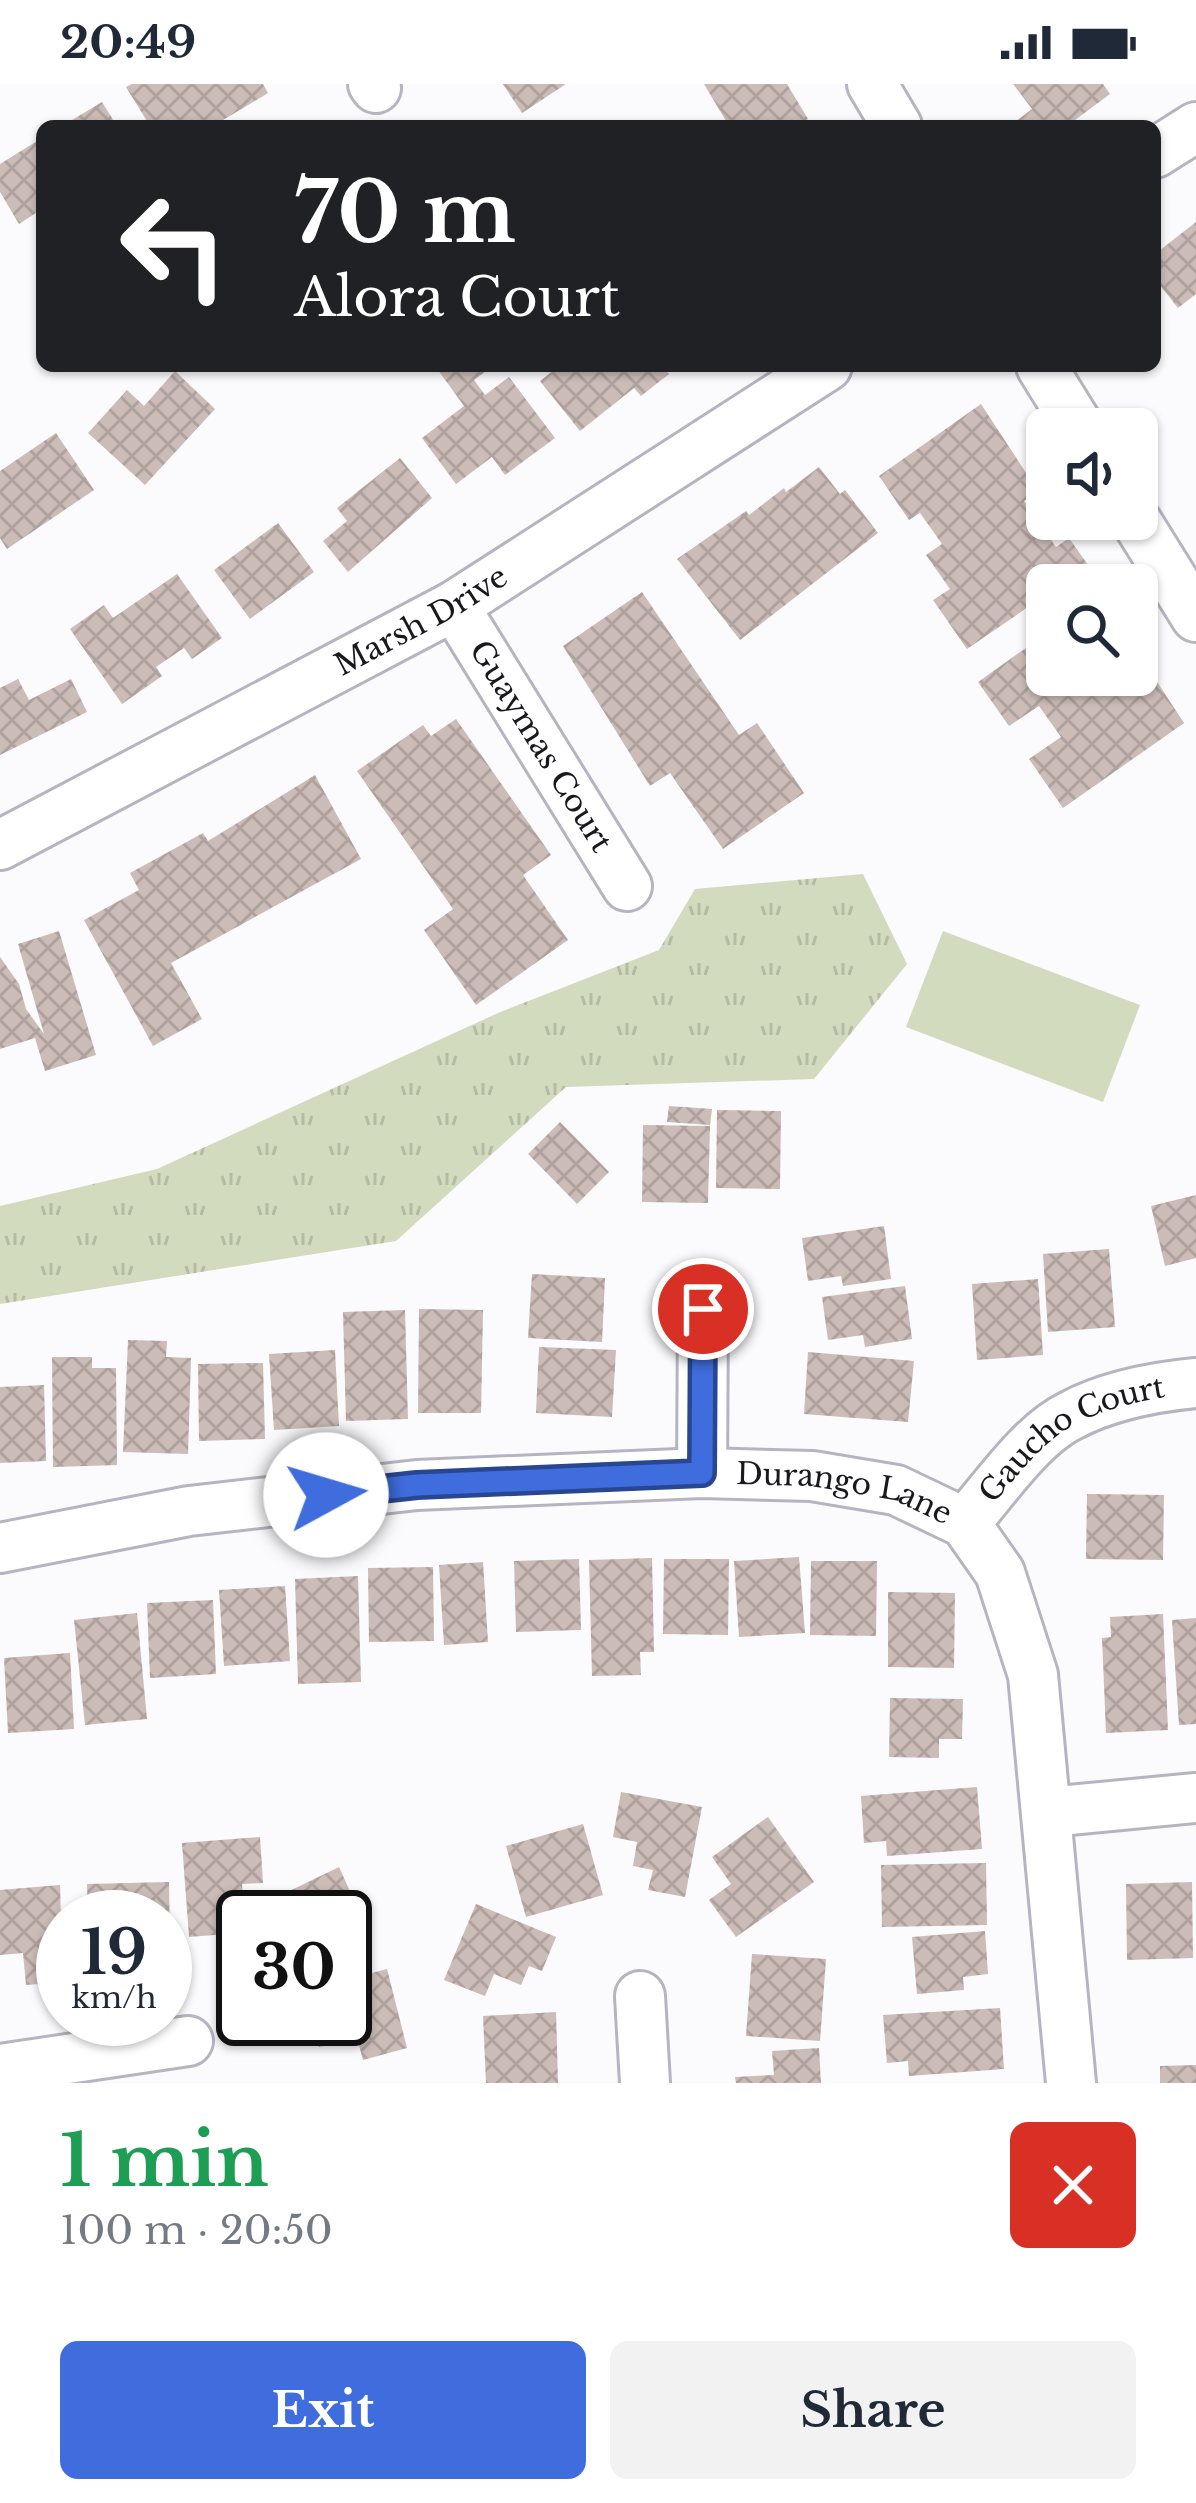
<!DOCTYPE html>
<meta charset="utf-8">
<style>
body{margin:0;font-family:"Libre Baskerville",serif;background:#f2f2f3;color:#1f2937;height:100vh;display:flex;flex-direction:column;font-size:45px;white-space:nowrap}
*{box-sizing:border-box;margin:0}
p{font-size:39px;color:#747a83}
.icon{flex:none;width:66px;height:66px;fill:none;stroke:currentColor;stroke-width:2;stroke-linecap:round;stroke-linejoin:round}
.map{position:relative;height:1999px;overflow:hidden}
.sheet{display:flex;flex-direction:column;background:#fff;flex:1}
.sheet>*{flex:none}
.guide{position:absolute;left:36px;top:36px;width:1125px;height:252px;border-radius:18px;box-shadow:0 3px 9px #0004;background:#202124;color:#fff;overflow:hidden}
.tools{position:absolute;left:1026px;top:324px;display:grid;gap:24px}
.tools a{display:grid;place-items:center;width:132px;height:132px;border-radius:18px;background:#fff;box-shadow:0 3px 9px #0004;font-size:60px}
.speed{position:absolute;left:36px;top:1806px;display:flex;gap:24px;font-size:60px;font-weight:700;text-align:center}
.speed>*{display:grid;place-content:center;width:156px;height:156px;border-radius:50%;background:#fff;box-shadow:0 3px 9px #0004;line-height:1}
.speed small{font-size:30px;font-weight:400}
.speed .limit{border:6px solid #111;border-radius:18px;background:#fff;color:#111}
.pin{position:absolute;display:grid;place-items:center;width:102px;height:102px;color:#fff;margin:-51px;border:6px solid #fff;border-radius:50%;box-shadow:0 3px 12px #0007}
.me{position:absolute;width:132px;margin:-66px;rotate:84deg;stroke-linejoin:round;filter:drop-shadow(0 0 9px #0008)}
.turn{display:flex;align-items:center;gap:42px;height:252px;padding:0 60px;font-size:54px}
.turn .icon{width:156px;height:156px;stroke-width:2.5}
.turn b{display:block;font-size:84px;line-height:102px}
.round{display:grid;place-items:center;flex:none;width:126px;height:126px;border-radius:18px;background:#f2f2f3}
.summary{display:flex;align-items:center;justify-content:space-between;height:204px;padding:0 60px}
h1{font-size:72px;font-weight:800;line-height:90px;color:#1e9e55}
.primary-button{display:flex;gap:24px;margin-top:auto;padding:24px 60px}
.primary-button a{flex:1;height:138px;border-radius:18px;background:#3f6dde;color:#fff;font-size:48px;font-weight:800;line-height:138px;text-align:center}
.primary-button a+a{background:#f2f2f3;color:#1f2937}
.status{display:flex;justify-content:space-between;align-items:center;height:84px;padding:0 60px;background:#fff;direction:ltr}
.status svg{height:33px;fill:currentColor}
.map>svg:first-child{display:block}
.grass{fill:url(#grass-tufts)}
.pitch{fill:#d3dbbe}
.building{fill:url(#building-cross-hatch)}
.lines{fill:none;stroke-linecap:round;stroke-linejoin:round}
.minor-casing{stroke:#b6b4c2;stroke-width:54}
.minor{stroke:#fff;stroke-width:48}
.route-casing{stroke:#294790;stroke-width:30}
.route{stroke:#3f6dde;stroke-width:21}
.labels{text-anchor:middle;stroke-width:9;stroke-linejoin:round;paint-order:stroke}
.street-label{font-size:30px;fill:#19181d;stroke:#fff}
</style>
<div class="status"><b>20:49</b><svg viewBox="0 0 49 12"><path d="M0 12V9h3v3zM5 12V6h3v6zM10 12V3h3v9zM15 12V0h3v12zM26 1h20v11H26zM47 4h2v5h-2z"/></svg></div>
<div class="map">
<svg width="1196" height="1999" viewBox="0 0 1196 1999">
<defs>
<pattern id="grass-tufts" width="24" height="20" patternUnits="userSpaceOnUse" patternTransform="scale(3)"><rect width="24" height="20" fill="#d3dbbe"/><path d="M3 7l-1-3M5 7V3M7 7l1-3M15 17l-1-3M17 17v-4M19 17l1-3" fill="none" stroke="#b5bba3"/></pattern>
<pattern id="building-cross-hatch" width="8" height="8" patternUnits="userSpaceOnUse" patternTransform="scale(3)"><rect width="8" height="8" fill="#ccbcb7"/><path d="M0 0l8 8M0 8l8-8" fill="none" stroke="#afa19d"/></pattern>
</defs>
<rect width="100%" height="100%" fill="#fbfafd"/>
<!-- grass -->
<path class="grass" d="M863 790 907 880 814 995 566 1003 396 1157 0 1220V1122L157 1085 498 929 659 866 695 805Z"/>
<!-- pitch -->
<path class="pitch" d="M943 847 1140 921 1103 1018 906 943Z"/>
<!-- building -->
<g class="building">
<path d="M132 0H263L268 9 213 42H150L126 3Z"/>
<path d="M503 0H566L522 29Z"/>
<path d="M704 0H787L808 35 797 42H729Z"/>
<path d="M1013 0H1103L1110 10 1067 42H1010L1032 25Z"/>
<path d="M102 18 117 42H62Z"/>
<path d="M42 54V125L19 140 0 108V80Z"/>
<path d="M1196 138V210L1178 224 1155 195V170Z"/>
<path d="M443 282H493L474 296 485 311 509 293 555 354 505 391 492 373 456 400 422 354 464 322 438 286Z"/>
<path d="M559 282H662L669 290 641 312 634 304 580 347 540 297Z"/>
<path d="M175 287 215 325 145 401 88 349 127 306 144 322Z"/>
<path d="M981 320 1038 407 1024 417 1056 463 1069 454 1088 481 1059 501H1047V510L967 565 933 516 950 505 926 471 942 460 920 429 909 436 879 392Z"/>
<path d="M56 349 94 406 7 465 0 454V387Z"/>
<path d="M400 374 432 414 348 488 323 457 347 437 337 424Z"/>
<path d="M819 383 840 410 845 406 878 449 740 556 677 475 746 427 749 431 784 404 786 408Z"/>
<path d="M278 439 314 488 250 535 214 486Z"/>
<path d="M177 490 222 554 192 575 184 564 156 583 162 592 122 620 70 545 104 521 113 534Z"/>
<path d="M642 508 739 651 757 639 804 709 723 765 670 689 650 702 563 562Z"/>
<path d="M1047 549V591H1137V567L1184 639 1063 724 1029 675 1061 653 1039 622 1009 642 978 598Z"/>
<path d="M18 595 29 616 71 595 87 628 0 671V604Z"/>
<path d="M456 635 551 771 523 791 568 856 476 921 424 846 453 825 357 687 423 641 431 652Z"/>
<path d="M315 691 361 775 171 879 202 935 153 962 84 836 139 806 130 789 203 749 208 757Z"/>
<path d="M59 847 96 971 45 987 35 954 0 965V873L19 900 26 925 44 950 18 860Z"/>
<path d="M669 1022 712 1025 710 1041 667 1038Z"/>
<path d="M717 1026 781 1027 780 1105 716 1104Z"/>
<path d="M560 1038 609 1088 577 1120 528 1070Z"/>
<path d="M643 1041 710 1042 708 1119 642 1118Z"/>
<path d="M1196 1111V1174L1165 1182 1151 1122Z"/>
<path d="M884 1142 891 1195 843 1202 841 1192 808 1197 802 1154Z"/>
<path d="M1109 1165 1115 1243 1048 1248 1043 1170Z"/>
<path d="M532 1190 605 1194 602 1258 528 1254Z"/>
<path d="M1038 1195 1043 1271 977 1276 972 1200Z"/>
<path d="M905 1202 912 1255 865 1263 863 1251 828 1256 822 1213Z"/>
<path d="M419 1225 483 1226 481 1329H418Z"/>
<path d="M405 1226 408 1335 346 1337 343 1228Z"/>
<path d="M128 1256 167 1257 166 1273 191 1274 188 1370 123 1368Z"/>
<path d="M539 1263 616 1266 612 1333 536 1329Z"/>
<path d="M335 1266 339 1342 274 1346 269 1270Z"/>
<path d="M808 1268 914 1277 908 1338 804 1330Z"/>
<path d="M52 1273H92V1284H116L117 1381 53 1383Z"/>
<path d="M263 1279 265 1355 199 1357 198 1280Z"/>
<path d="M44 1301 46 1377 0 1379V1303Z"/>
<path d="M1087 1410 1164 1411 1163 1476 1086 1475Z"/>
<path d="M799 1473 805 1549 739 1553 734 1477Z"/>
<path d="M652 1474 654 1568H640L641 1591 592 1592 589 1476Z"/>
<path d="M579 1475 581 1546 516 1548 514 1477Z"/>
<path d="M664 1475H729L728 1551 663 1550Z"/>
<path d="M811 1477H877L876 1552 810 1551Z"/>
<path d="M483 1478 488 1558 444 1561 439 1481Z"/>
<path d="M433 1483 434 1557 369 1558 368 1484Z"/>
<path d="M358 1492 361 1598 298 1600 295 1495Z"/>
<path d="M285 1502 290 1577 224 1582 219 1506Z"/>
<path d="M888 1508 955 1509 954 1584 888 1583Z"/>
<path d="M213 1516 216 1590 150 1594 147 1519Z"/>
<path d="M137 1529 147 1635 85 1641 74 1536Z"/>
<path d="M1163 1530 1168 1646 1106 1649 1102 1554 1111 1553 1110 1533Z"/>
<path d="M1196 1534V1640L1179 1641 1172 1536Z"/>
<path d="M70 1569 74 1645 8 1649 4 1574Z"/>
<path d="M890 1614 963 1615 962 1655H939V1674L889 1673Z"/>
<path d="M977 1703 982 1765 887 1772 886 1757 864 1759 861 1712Z"/>
<path d="M621 1708 702 1723 685 1813 648 1806 653 1786 633 1782 637 1758 613 1753Z"/>
<path d="M768 1733 814 1798 736 1853 709 1816 731 1800 712 1773Z"/>
<path d="M583 1740 603 1811 526 1833 506 1762Z"/>
<path d="M260 1753 263 1799 242 1800 244 1826 225 1828 227 1850 189 1853 182 1759Z"/>
<path d="M986 1779 987 1841 882 1843 881 1781Z"/>
<path d="M339 1783 359 1827 346 1833H281L273 1815Z"/>
<path d="M169 1798 170 1860H165V1833H88L87 1800Z"/>
<path d="M1192 1798 1193 1874 1127 1876 1126 1800Z"/>
<path d="M60 1801 63 1898 26 1901 23 1869 0 1871V1806Z"/>
<path d="M476 1820 556 1853 542 1887 529 1882 521 1901 494 1890 485 1912 444 1896Z"/>
<path d="M985 1847 988 1890 963 1893 964 1906 917 1910 912 1853Z"/>
<path d="M752 1870 826 1875 820 1957 746 1952Z"/>
<path d="M387 1885 407 1964 363 1976 357 1954 319 1963 312 1935H345V1896Z"/>
<path d="M1000 1924 1004 1985 909 1992 908 1977 887 1979 883 1931Z"/>
<path d="M556 1928 558 1999H486L483 1932Z"/>
<path d="M819 1964 821 1999H736L735 1993 774 1991 772 1967Z"/>
<path d="M1196 1981V1999H1160V1982Z"/>
</g>
<g class="lines">
<!-- minor casing -->
<g class="minor-casing">
<g id="minor">
<path d="M373 0 376 4"/>
<path d="M872 0 897 42"/>
<path d="M1155 69 1196 43"/>
<path d="M1041 282 1080 345"/>
<path d="M1135 435 1196 533"/>
<path id="s1" d="M454 522 627 802"/>
<path id="s2" d="M0 761 454 522 827 282"/>
<path d="M702 1389 703 1225"/>
<path id="s3" d="M965 1439C994 1406 1031 1351 1070 1332 1107 1312 1154 1303 1196 1299"/>
<path id="s4" d="M0 1464 189 1427 417 1401 702 1389 812 1392 896 1406 965 1439 1000 1489 1033 1591 1071 1999"/>
<path d="M1048 1728 1196 1714"/>
<path d="M640 1912 645 1999"/>
<path d="M0 1985 188 1957"/>
</g>
</g>
<!-- minor -->
<use href="#minor" class="minor"/>
</g>
<g class="lines">
<!-- route casing -->
<g class="route-casing">
<path id="route" d="M326 1411 417 1401 702 1389 703 1225"/>
</g>
<!-- route -->
<use href="#route" class="route"/>
</g>
<g class="labels">
<!-- street labels -->
<g class="street-label">
<text dy="10" stroke="none"><textPath href="#s2" startOffset="477">Marsh Drive</textPath></text>
<text dy="10" stroke="none"><textPath href="#s1" startOffset="165">Guaymas Court</textPath></text>
<text dy="10" stroke="none"><textPath href="#s3" startOffset="141">Gaucho Court</textPath></text>
<text dy="10" stroke="none"><textPath href="#s4" startOffset="852">Durango Lane</textPath></text>
</g>
</g>
</svg>
<div class="tools">
<a><svg class="icon" aria-label="sound" viewBox="0 0 24 24"><path d="M4 9h4l5-4v14l-5-4H4zM17 9q2 3 0 6"/></svg></a>
<a><svg class="icon" aria-label="search" viewBox="0 0 24 24"><circle cx="10" cy="10" r="6"/><path d="M15 15l6 6"/></svg></a>
</div>
<div class="speed"><div>19<small>km/h</small></div><div class="limit">30</div></div>
<div class="pin" style="left:703px;top:1225px;background:#d93025"><svg class="icon" aria-label="arrive" viewBox="0 0 24 24"><path d="M6 21V4h12l-3 4 3 4H6"/></svg></div>
<svg class="me" style="left:326px;top:1411px" viewBox="-20 -20 40 40"><circle r="19" fill="#fff"/><path d="M0-13L10 11 0 6-10 11z" fill="#3f6dde"/></svg>
<div class="guide">
<div class="turn"><svg class="icon" aria-label="left" viewBox="0 0 24 24"><path d="M17 20v-9H6M10 6l-5 5 5 5"/></svg><div><b>70 m</b>Alora Court</div></div>
</div>
</div>
<section class="sheet">
<div class="summary"><div><h1>1 min</h1><p>100 m · 20:50</p></div><a class="round" style="background:#d93025;color:#fff"><svg class="icon" aria-label="close" viewBox="0 0 24 24"><path d="M6 6l12 12M18 6L6 18"/></svg></a></div>
<div class="primary-button"><a>Exit</a><a>Share</a></div>
</section>
